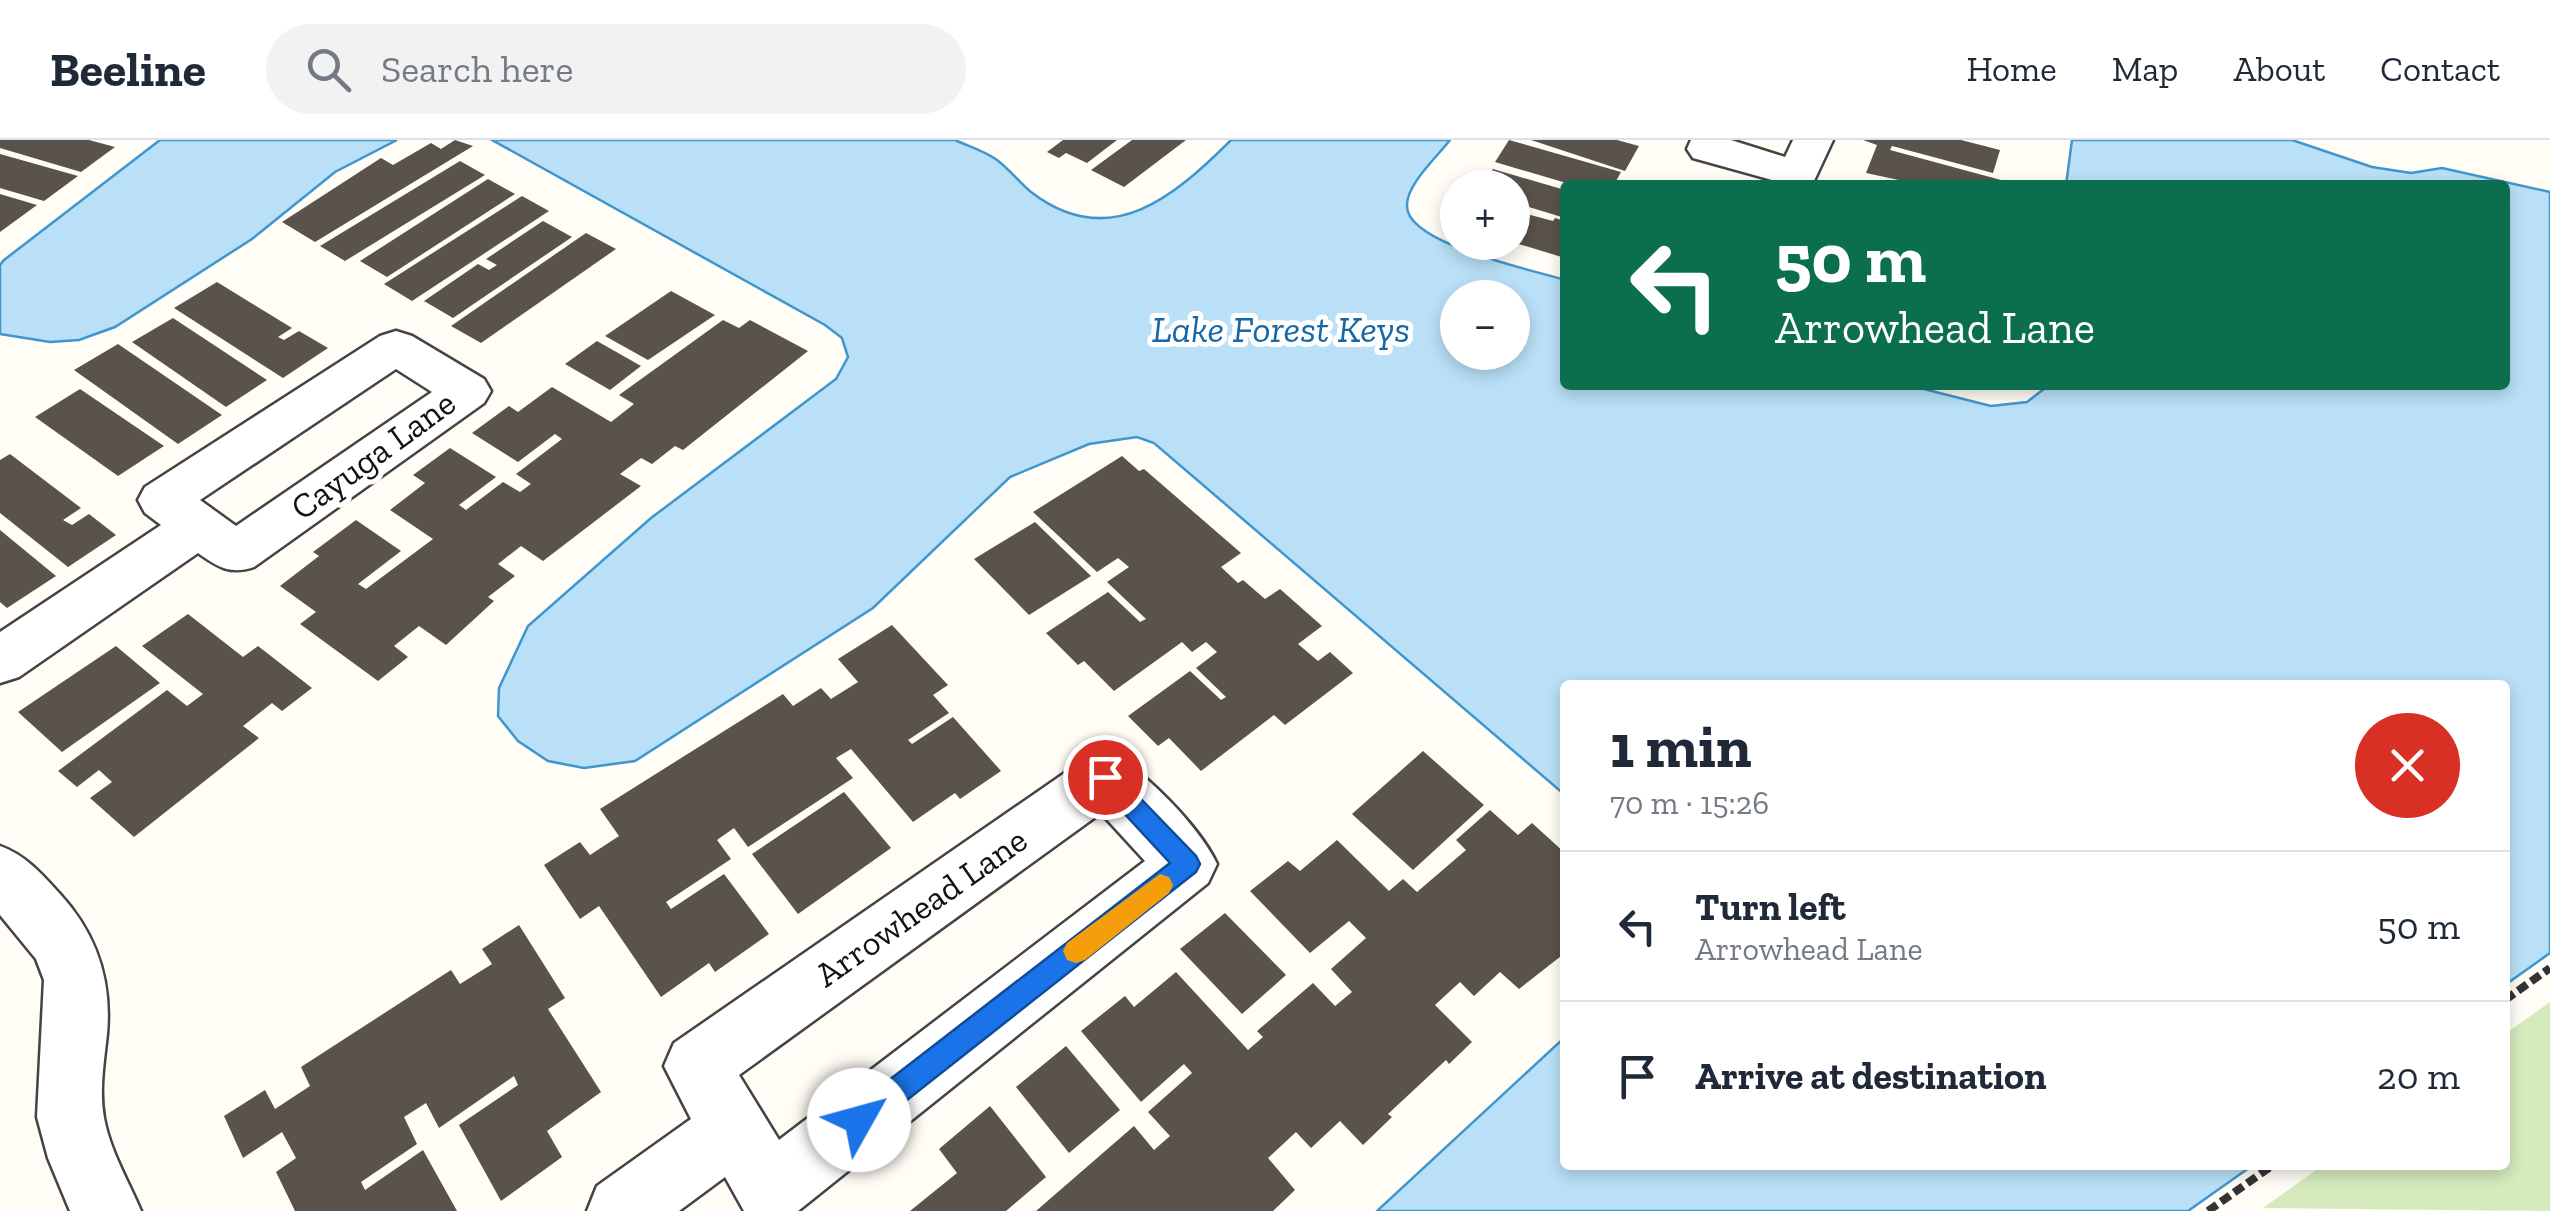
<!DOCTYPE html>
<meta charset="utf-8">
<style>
body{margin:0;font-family:"Zilla Slab",serif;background:#f2f2f3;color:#1f2937;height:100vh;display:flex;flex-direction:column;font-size:38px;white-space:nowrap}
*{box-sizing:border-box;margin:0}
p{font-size:32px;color:#747a83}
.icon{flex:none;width:55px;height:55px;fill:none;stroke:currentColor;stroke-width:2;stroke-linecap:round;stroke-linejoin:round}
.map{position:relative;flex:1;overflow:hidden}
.details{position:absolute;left:1560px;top:540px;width:950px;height:490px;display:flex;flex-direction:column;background:#fff;border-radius:10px;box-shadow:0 5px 15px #0003}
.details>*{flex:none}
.top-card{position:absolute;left:1560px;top:40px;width:950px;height:210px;border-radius:10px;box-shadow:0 5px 15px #0003;background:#0b6e4f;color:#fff;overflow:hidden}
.fabs{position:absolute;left:1440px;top:30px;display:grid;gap:20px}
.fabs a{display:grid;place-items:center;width:90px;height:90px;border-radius:50%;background:#fff;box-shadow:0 5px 15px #0003;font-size:50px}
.pin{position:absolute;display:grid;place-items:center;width:85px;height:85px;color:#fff;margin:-42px;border:5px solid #fff;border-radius:50%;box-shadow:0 2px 10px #0007}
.me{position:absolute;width:110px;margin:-55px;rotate:52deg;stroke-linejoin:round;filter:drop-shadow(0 0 8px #0008)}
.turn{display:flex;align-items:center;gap:35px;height:210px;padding:0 50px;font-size:45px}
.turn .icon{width:130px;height:130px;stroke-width:2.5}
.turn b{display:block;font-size:70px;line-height:85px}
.round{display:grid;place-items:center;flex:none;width:105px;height:105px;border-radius:52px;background:#f2f2f3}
.headline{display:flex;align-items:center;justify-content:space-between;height:170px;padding:0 50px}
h1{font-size:60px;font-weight:800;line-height:75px}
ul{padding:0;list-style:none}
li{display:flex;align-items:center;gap:30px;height:150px;padding:0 50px;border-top:2px solid #e0e1e3}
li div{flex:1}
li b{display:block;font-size:38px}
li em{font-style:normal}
header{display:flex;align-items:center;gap:60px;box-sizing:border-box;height:140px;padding:0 50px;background:#fff;border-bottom:2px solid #e0e1e3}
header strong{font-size:48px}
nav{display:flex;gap:55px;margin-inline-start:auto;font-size:35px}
.search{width:700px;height:90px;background:#f2f2f3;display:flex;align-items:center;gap:25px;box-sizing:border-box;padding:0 35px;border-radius:55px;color:#747a83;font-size:38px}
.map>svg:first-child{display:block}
.green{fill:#d5ebbd}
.water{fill:#b9e0f7;stroke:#3f96cf;stroke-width:2.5;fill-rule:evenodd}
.building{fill:#5a524d}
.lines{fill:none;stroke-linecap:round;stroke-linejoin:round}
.minor-casing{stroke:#444;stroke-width:5}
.path{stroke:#333;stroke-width:8;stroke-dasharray:11 5;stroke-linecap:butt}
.minor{fill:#fff;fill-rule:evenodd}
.route{fill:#1a73e8;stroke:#114b97;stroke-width:2.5}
.slow{fill:#f59e0b}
.labels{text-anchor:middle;stroke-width:10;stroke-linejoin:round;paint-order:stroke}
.street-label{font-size:35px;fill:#111;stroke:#fff}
.water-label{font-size:38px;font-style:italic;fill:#1768a6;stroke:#fff}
</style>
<header>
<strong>Beeline</strong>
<div class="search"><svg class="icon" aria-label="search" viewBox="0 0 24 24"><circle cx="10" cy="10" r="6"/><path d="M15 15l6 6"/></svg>Search here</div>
<nav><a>Home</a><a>Map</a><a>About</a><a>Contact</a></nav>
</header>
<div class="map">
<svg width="2550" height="1071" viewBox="0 0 2550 1071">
<rect width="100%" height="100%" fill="#fffdf5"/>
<!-- green -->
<path class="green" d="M2550 862V1071L2263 1068 2323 1025H2505V894Z"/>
<!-- water -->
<g class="water">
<path d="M160 0H397L335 32 252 99 115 187 79 200 50 202 0 194V125L4 120Z"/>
<path d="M492 0H955C968 6 985 11 997 20 1009 29 1019 42 1031 52 1110 113 1175 56 1231 0H1450C1437 17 1407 44 1407 65 1405 104 1534 130 1565 140V245H1908L1991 266 2027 262 2049 245H2505V45H2066L2072 0H2292L2372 27 2411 33 2442 28 2550 52V813L2505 845V545H1565V655L1154 303 1137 297 1089 304 1010 337 873 468 635 621 584 628 548 621 518 601 498 576 499 548 528 486 651 378 836 239 848 217 842 198 825 185ZM1458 158H1512V212H1458Z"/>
<path d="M1565 897V1025H2253L2188 1071H1377Z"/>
</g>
<!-- building -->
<g class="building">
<path d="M0 0H89L115 7 81 32 0 8Z"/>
<path d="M455 0 473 6 315 102 282 82 381 18 393 25 431 3 441 9Z"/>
<path d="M1063 0H1117L1087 23 1066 13 1059 18 1047 12Z"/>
<path d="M1132 0H1186L1124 47 1091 30Z"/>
<path d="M1509 0 1621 32 1614 45H1573L1495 22Z"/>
<path d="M1531 0H1617L1639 6 1625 31Z"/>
<path d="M1863 0H1961L2000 10 1993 33 1892 6 1890 10 2001 40 1999 45H1922L1866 33 1877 5Z"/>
<path d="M0 14 78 36 44 61 0 48Z"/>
<path d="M460 21 485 35 345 121 320 106Z"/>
<path d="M1493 29 1565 50V78L1512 62V48H1481Z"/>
<path d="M488 39 515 54 387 137 360 121Z"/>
<path d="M0 54 37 65 0 92Z"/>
<path d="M522 56 549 71 412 161 384 144Z"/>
<path d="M1512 70 1553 81 1555 78 1565 81V118L1512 102Z"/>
<path d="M543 81 572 97 453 178 424 161 478 124 489 130 497 125 486 119Z"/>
<path d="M586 93 616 109 481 203 451 186Z"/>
<path d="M217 142 292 188 278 197 284 200 299 191 328 208 283 238 174 168Z"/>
<path d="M671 151 715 175 648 220 605 196Z"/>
<path d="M173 178 267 240 226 267 132 202Z"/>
<path d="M723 180 739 188 750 180 808 211 683 310 675 306 652 324 641 318 620 334 641 346 543 421 521 406 498 424 515 436 488 457 494 461 446 505 419 486 394 506 408 517 378 541 300 484 316 472 280 446 319 416 313 412 356 380 401 411 358 444 366 449 433 399 390 370 425 343 413 335 450 308 496 337 459 365 466 370 503 342 520 352 531 344 516 334 562 299 555 294 518 322 472 293 509 266 518 272 552 247 611 282 634 264 619 255Z"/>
<path d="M597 201 641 226 610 250 565 224Z"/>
<path d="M118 204 222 275 178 304 74 230Z"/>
<path d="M80 249 164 306 118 336 35 277Z"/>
<path d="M10 314 81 368 63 380 72 385 89 374 116 395 68 427 0 373V320Z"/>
<path d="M1122 316 1139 331 1144 329 1241 413 1221 427 1238 443 1243 440 1265 459 1280 449 1322 486 1298 504 1318 521 1330 512 1353 533 1285 585 1274 575 1201 631 1169 598 1158 606 1128 576 1190 531 1221 560 1226 557 1196 528 1217 512 1206 502 1192 512 1182 502 1114 551 1084 521 1078 525 1046 493 1108 452 1140 482 1146 479 1107 442 1129 427 1118 418 1097 432 1033 372Z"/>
<path d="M1035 382 1091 436 1029 475 974 419Z"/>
<path d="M0 390 56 436 7 468 0 462Z"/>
<path d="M188 474 243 517 258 506 312 548 282 571 272 563 243 586 259 598 134 697 90 658 112 642 99 630 77 647 58 631 167 550 187 566 203 554 142 506Z"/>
<path d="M892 485 948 545 933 555 949 573 908 600 912 604 953 577 1001 631 960 659 955 653 913 682 851 609 836 618 853 638 748 707 734 688 717 700 731 719 666 762 671 769 724 734 769 794 715 832 709 823 661 857 599 766 580 779 544 725 580 702 590 715 619 696 600 669 783 554 793 566 821 548 831 559 858 542 838 519Z"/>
<path d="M116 506 160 543 62 612 18 572Z"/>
<path d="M1423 611 1484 665 1413 730 1352 674Z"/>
<path d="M844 652 891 708 798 774 752 714Z"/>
<path d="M1490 670 1518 695 1532 683 1565 713V793L1561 796 1565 813 1519 849 1500 832 1474 856 1460 842 1435 865 1472 902 1449 924 1446 920 1388 974 1392 977 1363 1005 1340 981 1311 1008 1296 992 1268 1018 1295 1050 1273 1071H1036L1134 986 1154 1010 1170 996 1148 972 1192 933 1184 924 1141 962 1081 891 1125 856 1134 867 1176 832 1248 910 1263 897 1257 891 1313 843 1335 866 1352 852 1331 829 1366 798 1349 781 1310 813 1250 751 1288 721 1300 731 1337 700 1389 751 1403 739 1417 752 1466 710 1456 700Z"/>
<path d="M1225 773 1286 835 1242 874 1180 809Z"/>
<path d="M519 785 565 858 548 869 601 952 547 991 562 1017 501 1061 459 985 518 945 514 936 439 988 426 963 404 977 417 1004 361 1042 365 1050 423 1010 457 1071H295L276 1032 296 1018 282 992 243 1018 224 976 265 950 275 969 310 946 301 927 451 830 460 844 492 824 482 809Z"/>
<path d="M1066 906 1120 970 1069 1013 1016 947Z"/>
<path d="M990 966 1046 1037 1006 1071H910L957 1033 939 1009Z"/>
</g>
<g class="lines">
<!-- minor casing -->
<g class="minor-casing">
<g id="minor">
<path d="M1691 0H1731L1785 17 1793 0H1833L1813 43 1790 45 1693 18 1687 9Z"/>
<path d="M396 191 412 196 484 239 491 251 484 263 254 427C230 435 218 427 198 413L19 537 0 543V492L161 385 145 373 138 360 145 347 380 196ZM396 229 432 252 236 386 200 360Z"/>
<path d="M1105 612C1141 625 1201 689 1217 724L1208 743 798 1071H744L725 1037 679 1071H587L597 1046 691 979 664 926 674 903 1085 619ZM1101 673 1145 721 779 1000 739 935Z"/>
<path d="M0 706C25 715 41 733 59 753 96 793 112 839 107 894 104 922 99 950 104 978 110 1011 128 1040 141 1071H70L48 1018 37 977 44 840 36 819 0 775Z"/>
</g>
</g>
<!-- path -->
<g class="path">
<path d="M2505 860 2550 828"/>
<path d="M2208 1071 2273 1025"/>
</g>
<!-- minor -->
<use href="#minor" class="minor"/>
</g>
<!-- route -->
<path class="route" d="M1105 627 1113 630 1196 716 1200 724 1196 732 869 990 859 994 849 990 845 980 849 971 1170 723 1097 644 1093 637 1097 630Z"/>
<!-- slow -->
<path class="slow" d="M1160 734 1169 737 1173 745 1169 753 1085 820 1076 823 1067 820 1063 811 1067 803Z"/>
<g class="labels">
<!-- street labels -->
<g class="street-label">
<text transform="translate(373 315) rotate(-36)" y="12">Cayuga Lane</text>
<text transform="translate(921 767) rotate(-35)" y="12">Arrowhead Lane</text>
</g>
<!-- water labels -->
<g class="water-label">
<text x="1281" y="202">Lake Forest Keys</text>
</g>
</g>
</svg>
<div class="fabs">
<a>+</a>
<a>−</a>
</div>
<div class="pin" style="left:1105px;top:637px;background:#d93025"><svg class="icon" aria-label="arrive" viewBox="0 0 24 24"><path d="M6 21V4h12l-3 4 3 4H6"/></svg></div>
<svg class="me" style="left:859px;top:980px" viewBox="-20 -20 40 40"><circle r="19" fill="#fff"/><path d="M0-13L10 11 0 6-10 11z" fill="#1a73e8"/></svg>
<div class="top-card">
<div class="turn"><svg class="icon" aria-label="left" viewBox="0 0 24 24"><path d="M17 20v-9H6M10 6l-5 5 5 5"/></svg><div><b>50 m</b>Arrowhead Lane</div></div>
</div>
<section class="details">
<div class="headline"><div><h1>1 min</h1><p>70 m · 15:26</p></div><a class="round" style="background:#d93025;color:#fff"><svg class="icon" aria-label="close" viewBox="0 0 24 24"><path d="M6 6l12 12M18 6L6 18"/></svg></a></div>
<ul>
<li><svg class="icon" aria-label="left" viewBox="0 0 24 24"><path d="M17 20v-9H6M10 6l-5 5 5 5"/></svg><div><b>Turn left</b><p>Arrowhead Lane</p></div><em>50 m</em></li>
<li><svg class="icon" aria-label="arrive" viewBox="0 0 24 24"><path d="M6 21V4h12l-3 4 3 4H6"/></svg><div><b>Arrive at destination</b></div><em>20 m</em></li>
</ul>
</section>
</div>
